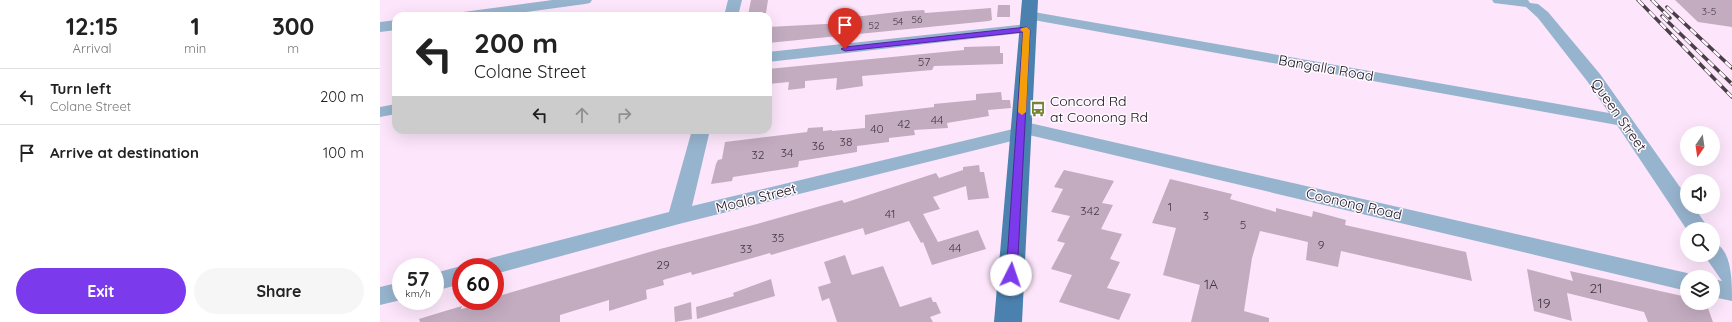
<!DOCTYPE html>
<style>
body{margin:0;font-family:Quicksand,sans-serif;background:#f6f6f6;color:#222;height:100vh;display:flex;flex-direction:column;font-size:15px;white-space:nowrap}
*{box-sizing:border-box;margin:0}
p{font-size:13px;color:#767676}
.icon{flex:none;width:22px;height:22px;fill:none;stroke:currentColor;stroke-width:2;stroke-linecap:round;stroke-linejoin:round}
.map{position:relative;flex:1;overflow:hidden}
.panel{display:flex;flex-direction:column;background:#fff;width:380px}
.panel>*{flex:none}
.banner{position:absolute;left:12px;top:12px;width:380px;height:122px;border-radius:12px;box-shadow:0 4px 16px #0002;background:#fff;color:#222;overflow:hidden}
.needle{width:26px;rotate:193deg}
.tools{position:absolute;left:1300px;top:126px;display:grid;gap:8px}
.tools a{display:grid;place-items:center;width:40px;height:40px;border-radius:50%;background:#fff;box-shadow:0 4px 16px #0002;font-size:20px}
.speed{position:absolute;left:12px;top:258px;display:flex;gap:8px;font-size:20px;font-weight:700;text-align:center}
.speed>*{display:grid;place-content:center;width:52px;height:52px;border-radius:50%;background:#fff;box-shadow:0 4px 16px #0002;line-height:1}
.speed small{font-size:10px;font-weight:400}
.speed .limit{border:6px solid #d22;background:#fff;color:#111}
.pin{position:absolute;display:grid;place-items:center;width:34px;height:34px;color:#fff;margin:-41px -17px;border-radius:50% 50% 50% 0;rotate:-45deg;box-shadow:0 0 4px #0007}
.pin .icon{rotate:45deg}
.me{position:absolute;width:44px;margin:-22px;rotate:4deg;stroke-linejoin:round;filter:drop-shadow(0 0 3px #0008)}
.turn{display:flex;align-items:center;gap:14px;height:84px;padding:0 16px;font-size:18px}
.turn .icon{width:52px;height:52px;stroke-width:2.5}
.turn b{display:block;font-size:28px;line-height:34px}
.lanes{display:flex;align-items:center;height:38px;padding:0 16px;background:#0003;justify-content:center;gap:20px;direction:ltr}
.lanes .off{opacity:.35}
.eta{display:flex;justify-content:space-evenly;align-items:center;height:68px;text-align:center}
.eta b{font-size:24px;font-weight:800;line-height:28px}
.button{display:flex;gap:8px;margin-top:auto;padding:8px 16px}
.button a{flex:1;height:46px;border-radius:24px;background:#7c3aed;color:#fff;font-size:16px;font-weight:800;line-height:46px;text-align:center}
.button a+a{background:#f6f6f6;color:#222}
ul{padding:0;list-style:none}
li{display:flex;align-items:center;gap:12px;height:56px;padding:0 16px;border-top:1px solid #e0e0e0}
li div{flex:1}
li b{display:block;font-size:15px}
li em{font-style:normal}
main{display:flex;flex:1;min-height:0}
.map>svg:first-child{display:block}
.building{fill:#c3acc0}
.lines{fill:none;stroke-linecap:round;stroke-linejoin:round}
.minor{fill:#97b4ce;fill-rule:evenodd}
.major{fill:#4a81af;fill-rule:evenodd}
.rail-casing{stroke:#4a3f49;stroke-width:3.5}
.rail{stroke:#fffaff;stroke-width:2.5;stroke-dasharray:8;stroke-linecap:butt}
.route{fill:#7c3aed;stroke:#51269a}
.slow{fill:#f59e0b}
.labels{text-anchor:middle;stroke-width:3;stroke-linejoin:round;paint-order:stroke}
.far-number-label{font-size:10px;fill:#433741}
.number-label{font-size:12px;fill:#433741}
.street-label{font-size:14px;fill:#181017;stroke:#fffaff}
.poi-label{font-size:14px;fill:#181017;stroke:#fffaff;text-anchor:start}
.near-number-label{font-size:14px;fill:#433741}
</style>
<main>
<section class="panel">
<div class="eta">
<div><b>12:15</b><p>Arrival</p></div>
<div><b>1</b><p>min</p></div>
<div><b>300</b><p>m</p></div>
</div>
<ul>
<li><svg class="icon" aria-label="left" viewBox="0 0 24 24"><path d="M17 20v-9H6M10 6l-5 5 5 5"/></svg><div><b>Turn left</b><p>Colane Street</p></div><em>200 m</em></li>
<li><svg class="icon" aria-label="arrive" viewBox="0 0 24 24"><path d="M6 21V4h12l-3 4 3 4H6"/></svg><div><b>Arrive at destination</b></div><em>100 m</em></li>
</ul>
<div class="button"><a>Exit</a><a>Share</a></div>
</section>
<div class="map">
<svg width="1352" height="322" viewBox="0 0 1352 322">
<rect width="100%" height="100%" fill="#fde6fb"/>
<!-- building -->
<g class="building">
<path d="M371 0H388L386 13 368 15Z"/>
<path d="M1295 0H1352V27L1318 22Z"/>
<path d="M618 5H630V17H617Z"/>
<path d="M611 8 612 20 609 21 388 43V27L464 23 465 18 526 11 544 10 545 13Z"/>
<path d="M620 46V53H623V64L554 66 552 70 482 76 483 86 456 90 457 78 425 81V88L408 90 409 82 388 84V69L584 50V47Z"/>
<path d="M621 92 622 100H630L631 108 608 110 609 116 567 123 568 128 534 130 535 135 509 138V142L477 146V152L419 161 418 167 353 177 352 181 331 184 336 164 338 160 342 159 345 142 427 132 428 128 443 127V131L452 130V131L485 128V115L554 107V104L596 100V94Z"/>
<path d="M599 165 600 172H604L609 198 588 200 586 186 553 197 560 209 543 214 558 242 598 230 606 249 552 265 543 242 541 243 529 221 485 235 483 228 391 255 390 253 312 275 311 272 283 280 284 285 266 290 267 299 229 311V300L180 315V322H40L39 319 65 311 82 306 81 309 115 301V297L280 249 377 224 462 200 464 203 556 173 559 178 583 170V167Z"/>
<path d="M684 170 734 181 722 203 733 205 721 229 742 234 730 259 740 262 727 288 751 294 739 320 679 302 692 275 671 269 685 243 677 241 690 216 671 212 683 189 674 187Z"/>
<path d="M790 179 852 194 850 199 896 212V208L932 217 933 211 966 220 965 225 1086 252 1092 281 961 251 958 267 926 260 928 242 880 231 872 258 864 311 889 318V322H811L820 285 783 275 796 228 772 223Z"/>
<path d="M465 255 472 275 503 266 520 307 551 297 553 302H556L561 313 550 317 553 322H457L449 298 442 301 438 287 451 283 444 262Z"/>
<path d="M1147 269 1193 281 1190 271 1307 297V303H1326L1333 322H1268L1264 312 1187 293 1192 321 1154 311Z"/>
<path d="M391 279 395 296 317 319 316 307 354 296 353 293Z"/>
<path d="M311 302 312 319 295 322 294 307Z"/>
</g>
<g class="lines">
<!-- minor -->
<g class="minor">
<path d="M172 0H212L210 3 205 4 116 16H76L78 13 83 12Z"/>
<path d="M348 0H362L358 16H344Z"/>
<path d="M1112 0H1148L1150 3 1158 4 1168 12 1220 74 1307 197V207H1314L1329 229 1307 230 1237 125 648 19 643 18 641 15 643 12 648 11 1229 113 1207 81 1158 18 1146 7 1114 3Z"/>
<path d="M16 20V30L0 32V22Z"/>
<path d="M647 24 652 26 655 29 652 32 388 62V52Z"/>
<path d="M16 104V114L0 117V107Z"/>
<path d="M641 121 1307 273 1316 277H1307V291L649 135 648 137 299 224 115 274V267H99L103 261 111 258 289 212 312 130H330L312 206 633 129 632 127 634 123Z"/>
<path d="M1333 242C1352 249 1352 280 1352 301L1333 297V279L1342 281 1324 255H1333Z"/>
<path d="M81 266 84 267H81V284L55 291V273Z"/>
<path d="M21 282V300L0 305V287Z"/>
</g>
<!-- major -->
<path class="major" d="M642 0H658L642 322H614Z"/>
<!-- rail casing -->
<g class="rail-casing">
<g id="rail">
<path d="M1258 0 1352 97"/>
<path d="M1272 0 1290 18"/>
<path d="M1287 7 1352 68"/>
<path d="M1282 16 1352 84"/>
</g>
</g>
<!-- rail -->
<use href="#rail" class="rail"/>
</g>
<!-- route -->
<path class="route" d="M647 27 650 30 637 275 631 279 626 275 643 32 465 51 461 49 465 47Z"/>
<!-- slow -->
<path class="slow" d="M642 28 647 27 650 30 646 112 642 115 638 112 643 32 640 30Z"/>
<!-- icons -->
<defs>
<g id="bus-bare" transform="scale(1.2)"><path d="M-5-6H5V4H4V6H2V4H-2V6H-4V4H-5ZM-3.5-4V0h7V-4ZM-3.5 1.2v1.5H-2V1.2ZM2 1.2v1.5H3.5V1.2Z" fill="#738535" stroke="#fffaff" stroke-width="2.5" paint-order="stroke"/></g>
</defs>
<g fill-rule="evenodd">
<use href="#bus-bare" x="658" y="109"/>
</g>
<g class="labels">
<!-- far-number labels -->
<g class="far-number-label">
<text x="1329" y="15">3-5</text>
<text x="537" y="23">56</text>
<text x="518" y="25">54</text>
<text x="494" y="29">52</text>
</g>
<!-- number labels -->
<g class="number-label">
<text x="544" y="66">57</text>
<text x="557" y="124">44</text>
<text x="524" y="128">42</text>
<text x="497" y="133">40</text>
<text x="466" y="146">38</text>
<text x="438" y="150">36</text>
<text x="407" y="157">34</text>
<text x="378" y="159">32</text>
<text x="790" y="211">1</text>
<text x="710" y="215">342</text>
<text x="510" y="218">41</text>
<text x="826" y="220">3</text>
<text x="863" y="229">5</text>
<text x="398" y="242">35</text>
<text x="941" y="249">9</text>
<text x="575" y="252">44</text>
<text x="366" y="253">33</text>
<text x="283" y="269">29</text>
</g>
<!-- street labels -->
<g class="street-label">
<text transform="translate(946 68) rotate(10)" y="5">Bangalla Road</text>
<text transform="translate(1239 115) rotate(55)" y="5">Queen Street</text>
<text transform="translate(376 198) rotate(-14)" y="5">Moala Street</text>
<text transform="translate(974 204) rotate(13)" y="5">Coonong Road</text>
</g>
<!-- poi labels -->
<g class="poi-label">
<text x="670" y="106">Concord Rd<tspan x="670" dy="16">at Coonong Rd</tspan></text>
</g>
<!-- near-number labels -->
<g class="near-number-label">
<text x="831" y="289">1A</text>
<text x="1216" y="293">21</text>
<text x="1164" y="308">19</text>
</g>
</g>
</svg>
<div class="tools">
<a><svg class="needle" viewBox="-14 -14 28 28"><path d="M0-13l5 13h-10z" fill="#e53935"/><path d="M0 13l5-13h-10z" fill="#767676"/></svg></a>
<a><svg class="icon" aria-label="sound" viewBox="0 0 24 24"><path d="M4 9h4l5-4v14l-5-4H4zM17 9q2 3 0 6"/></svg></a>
<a><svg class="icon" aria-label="search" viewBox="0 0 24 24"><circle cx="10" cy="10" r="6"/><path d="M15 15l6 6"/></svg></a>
<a><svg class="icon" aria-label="layers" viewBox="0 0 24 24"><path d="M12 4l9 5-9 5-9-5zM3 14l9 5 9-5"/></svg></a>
</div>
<div class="speed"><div>57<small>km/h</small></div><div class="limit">60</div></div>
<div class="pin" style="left:465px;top:49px;background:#d93025"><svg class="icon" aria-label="arrive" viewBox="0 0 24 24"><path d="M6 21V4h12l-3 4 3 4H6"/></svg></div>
<svg class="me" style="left:631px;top:275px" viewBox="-20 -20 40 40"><circle r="19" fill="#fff"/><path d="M0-13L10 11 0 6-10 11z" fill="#7c3aed"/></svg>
<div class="banner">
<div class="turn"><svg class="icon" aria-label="left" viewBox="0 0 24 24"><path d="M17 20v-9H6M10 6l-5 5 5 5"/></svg><div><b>200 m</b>Colane Street</div></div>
<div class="lanes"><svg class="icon" aria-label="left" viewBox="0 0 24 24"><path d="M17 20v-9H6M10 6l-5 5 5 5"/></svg><svg class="icon off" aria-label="ahead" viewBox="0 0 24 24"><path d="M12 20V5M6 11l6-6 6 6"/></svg><svg class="icon off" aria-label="right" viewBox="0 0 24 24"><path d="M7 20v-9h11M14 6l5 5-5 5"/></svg></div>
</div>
</div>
</main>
